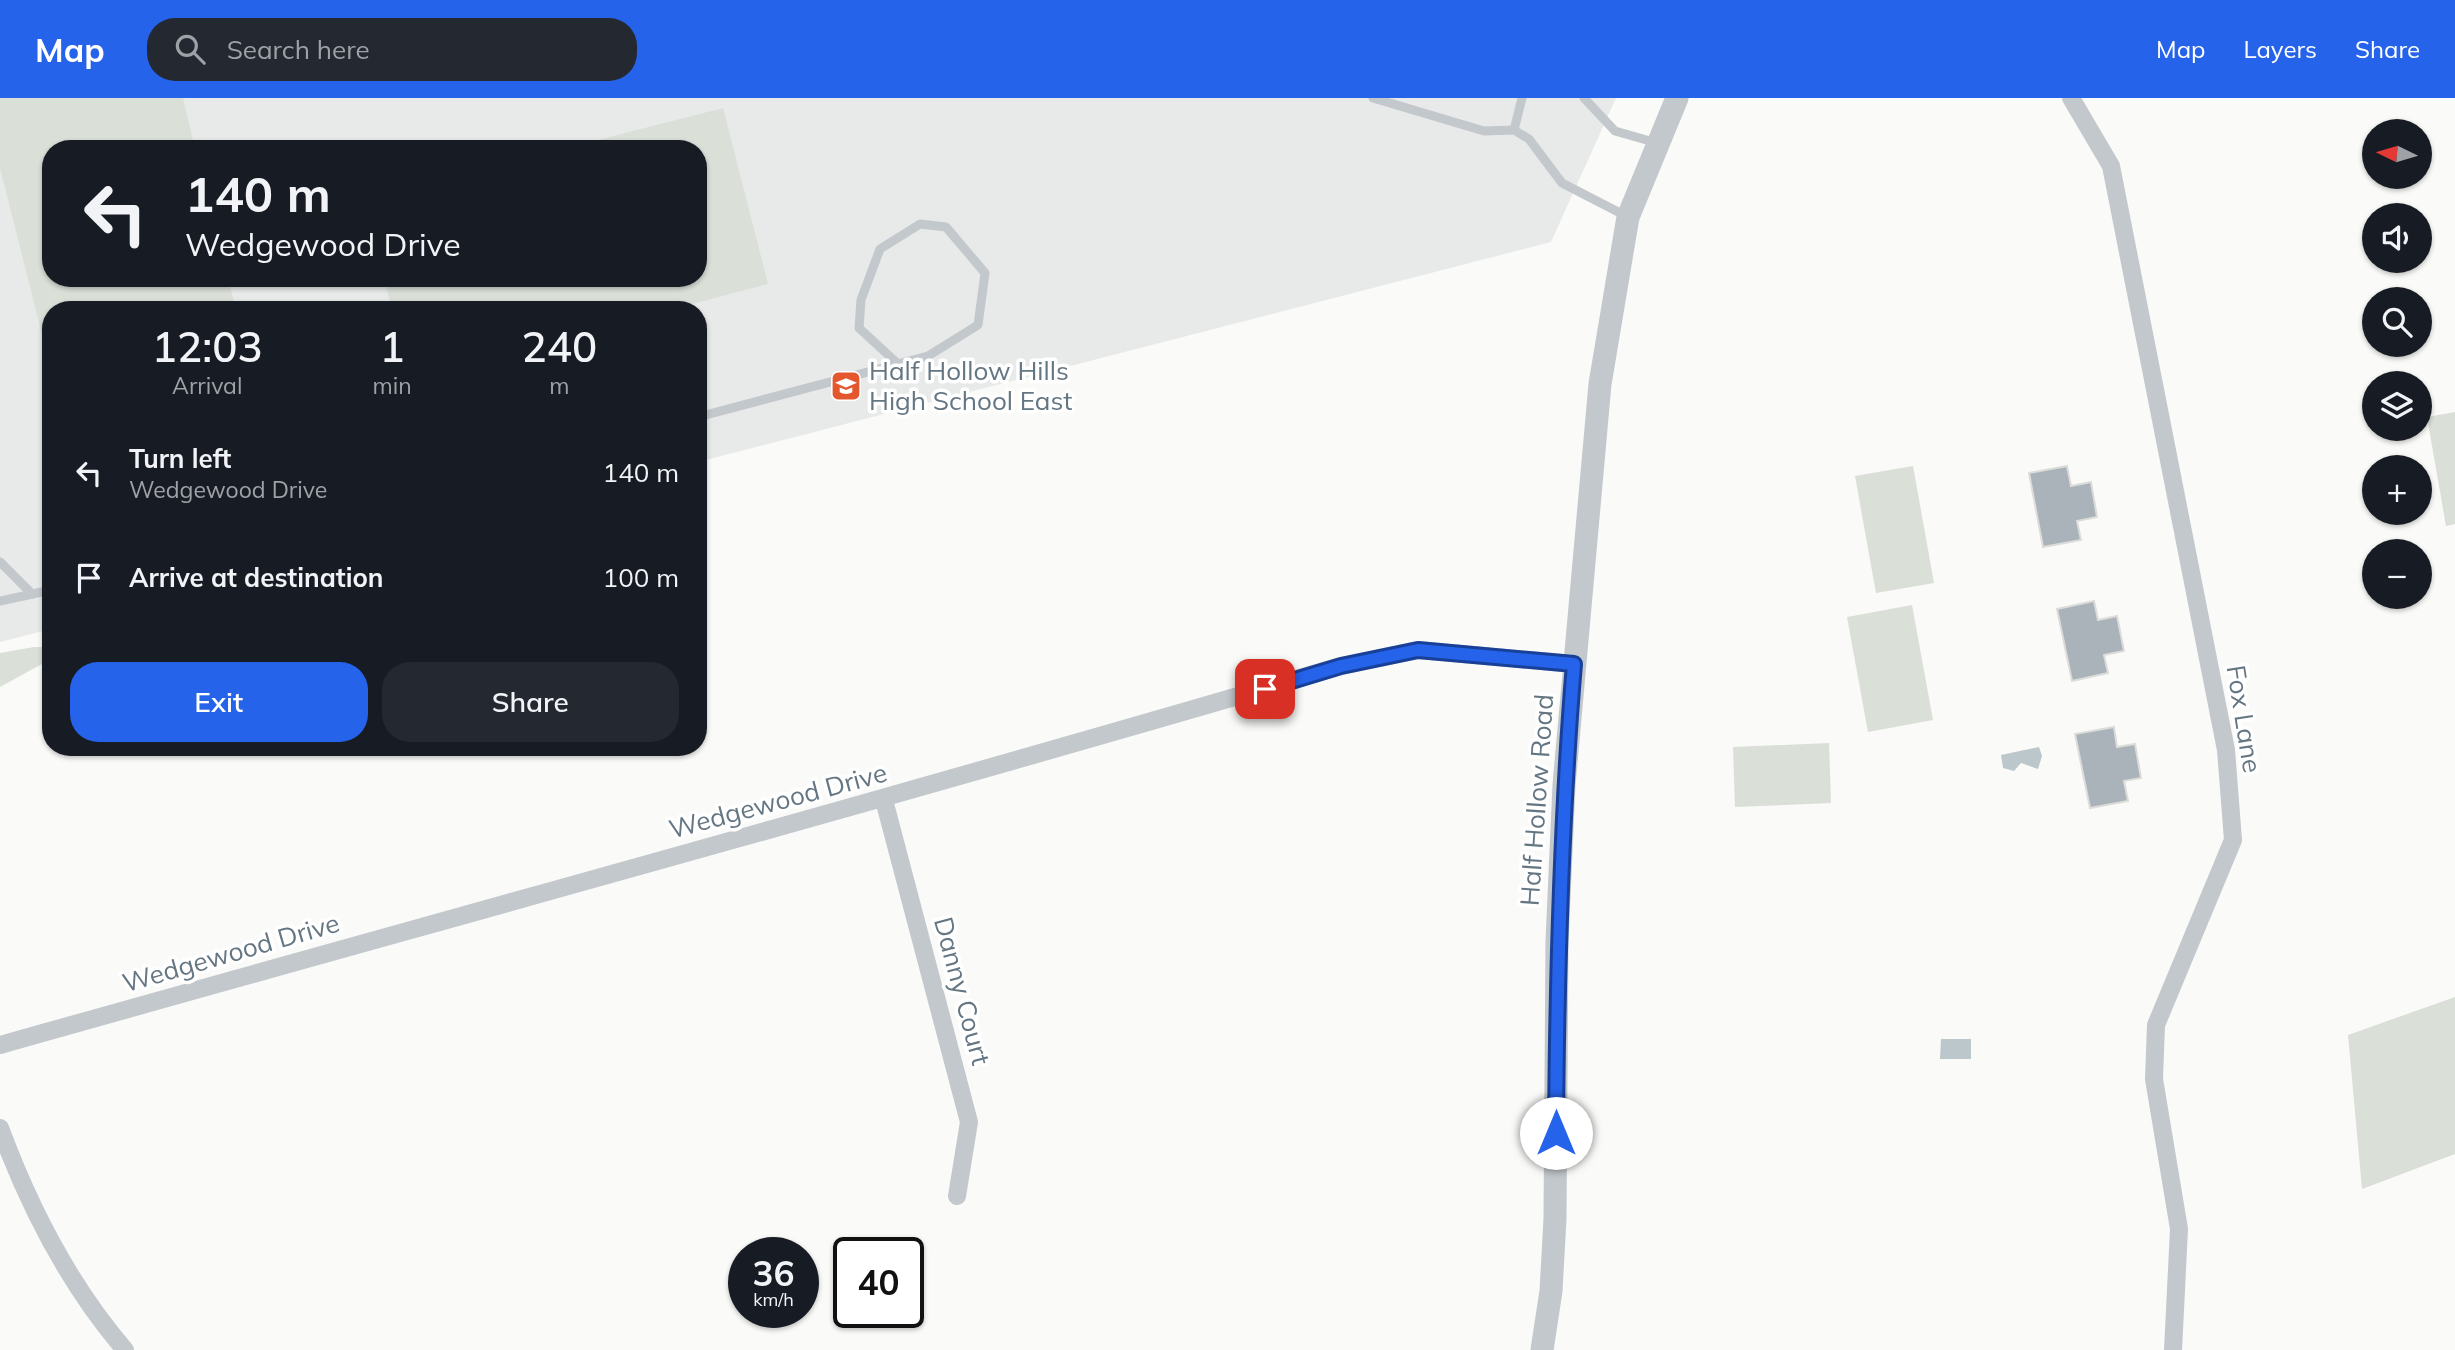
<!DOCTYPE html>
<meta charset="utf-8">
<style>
body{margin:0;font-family:Mulish,sans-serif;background:#242831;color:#f1f3f6;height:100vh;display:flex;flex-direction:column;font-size:26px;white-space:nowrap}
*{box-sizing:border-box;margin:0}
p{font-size:23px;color:#9ea1a6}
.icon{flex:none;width:38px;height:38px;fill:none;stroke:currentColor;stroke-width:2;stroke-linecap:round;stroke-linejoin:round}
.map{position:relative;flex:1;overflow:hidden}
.details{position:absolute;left:42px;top:203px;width:665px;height:455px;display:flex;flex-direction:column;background:#171b24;border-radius:28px;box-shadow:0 2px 5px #0004}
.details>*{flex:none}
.hud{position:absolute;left:42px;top:42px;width:665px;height:147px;border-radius:28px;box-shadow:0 2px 5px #0004;background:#171b24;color:#f1f3f6;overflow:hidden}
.needle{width:46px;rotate:275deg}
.tools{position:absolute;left:2362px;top:21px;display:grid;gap:14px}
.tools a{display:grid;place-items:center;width:70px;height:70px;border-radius:50%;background:#171b24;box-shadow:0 2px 5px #0004;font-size:35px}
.speed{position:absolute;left:728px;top:1139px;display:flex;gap:14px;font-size:35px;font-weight:700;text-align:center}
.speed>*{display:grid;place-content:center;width:91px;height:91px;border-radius:50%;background:#171b24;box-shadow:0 2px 5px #0004;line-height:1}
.speed small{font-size:18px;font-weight:400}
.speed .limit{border:4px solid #111;border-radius:10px;background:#fff;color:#111}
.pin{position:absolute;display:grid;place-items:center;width:60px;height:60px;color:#fff;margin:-30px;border-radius:14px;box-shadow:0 4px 10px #0006}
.me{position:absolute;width:77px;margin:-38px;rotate:0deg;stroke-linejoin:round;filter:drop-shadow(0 0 5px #0008)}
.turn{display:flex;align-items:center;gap:24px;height:147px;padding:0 28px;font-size:32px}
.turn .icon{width:91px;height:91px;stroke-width:2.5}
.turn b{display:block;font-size:49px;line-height:60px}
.eta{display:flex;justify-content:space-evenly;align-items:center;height:119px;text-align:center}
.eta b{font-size:42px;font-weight:600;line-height:49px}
.action{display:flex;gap:14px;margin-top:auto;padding:14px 28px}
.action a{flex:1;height:80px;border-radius:28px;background:#2563eb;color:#fff;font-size:28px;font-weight:600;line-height:80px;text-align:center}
.action a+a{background:#242831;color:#f1f3f6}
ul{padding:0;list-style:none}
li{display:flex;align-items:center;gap:21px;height:105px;padding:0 28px}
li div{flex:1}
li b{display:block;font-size:26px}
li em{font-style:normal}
header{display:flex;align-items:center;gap:42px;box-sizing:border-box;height:98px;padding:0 35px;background:#2563eb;color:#fff}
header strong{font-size:33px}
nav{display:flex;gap:38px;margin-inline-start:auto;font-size:24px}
.search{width:490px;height:63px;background:#242831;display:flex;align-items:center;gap:18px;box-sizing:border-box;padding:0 24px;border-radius:28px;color:#9ea1a6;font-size:26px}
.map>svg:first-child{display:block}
.built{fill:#e8e9e9;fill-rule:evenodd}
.green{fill:#dadfd7}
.water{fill:#bbc7cb}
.building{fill:#aab3b9;stroke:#dcdcda;stroke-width:2}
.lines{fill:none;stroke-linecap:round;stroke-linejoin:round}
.service{stroke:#c3c8cc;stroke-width:9}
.minor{stroke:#c3c8cc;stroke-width:18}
.tertiary{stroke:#c3c8cc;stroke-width:23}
.route-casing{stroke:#184099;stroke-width:18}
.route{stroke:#2563eb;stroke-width:12}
.labels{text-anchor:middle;stroke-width:7;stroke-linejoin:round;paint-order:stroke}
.poi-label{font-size:26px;fill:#657683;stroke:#fff;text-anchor:start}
.street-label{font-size:26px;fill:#657683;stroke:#fff}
</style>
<header>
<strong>Map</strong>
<div class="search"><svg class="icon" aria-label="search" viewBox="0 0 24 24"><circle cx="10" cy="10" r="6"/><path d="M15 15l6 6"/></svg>Search here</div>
<nav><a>Map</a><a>Layers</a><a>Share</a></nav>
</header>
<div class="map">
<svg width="2455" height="1252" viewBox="0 0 2455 1252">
<rect width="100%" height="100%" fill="#fafaf8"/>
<!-- built -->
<path class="built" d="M0 0H1616L1551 144 698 364V212H51V531L0 544ZM51 51H698V180H51Z"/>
<!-- green -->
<g class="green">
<path d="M0 0H183L195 51H51V180H228L236 212H51V272L0 70Z"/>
<path d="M723 10 768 186 669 212H392L384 180H698V51H563Z"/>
<path d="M2455 314V426L2446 428 2427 319Z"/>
<path d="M1913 368 1934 485 1876 495 1855 378Z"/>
<path d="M1912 507 1933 622 1868 634 1847 519Z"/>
<path d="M34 549H51V561L0 589V555Z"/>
<path d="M1829 645 1831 705 1735 709 1733 649Z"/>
<path d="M2455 899V1056L2362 1091 2348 937Z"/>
</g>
<!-- water -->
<g class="water">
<path d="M2039 649 2042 658 2038 671 2021 665 2014 673 2003 670 2001 657Z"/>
<path d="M1941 941H1971V961H1940Z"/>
</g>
<!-- building -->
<g class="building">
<path d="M2067 368 2071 388 2091 384 2097 419 2077 423 2081 442 2043 449 2029 375Z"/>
<path d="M2094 503 2098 522 2117 518 2124 553 2104 557 2108 575 2072 583 2057 511Z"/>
<path d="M2114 629 2117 649 2135 646 2141 680 2124 683 2128 703 2090 710 2075 636Z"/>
</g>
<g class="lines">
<!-- service -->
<g class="service">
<path d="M1373 0 1484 33 1514 32"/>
<path d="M1522 0 1514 32 1529 41 1562 85 1628 119"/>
<path d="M1584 0 1615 33 1657 45"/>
<path d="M698 319 928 258 978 227 985 175 946 129 920 126 880 151 861 202 859 230 897 265"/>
<path d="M0 464 32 496"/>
<path d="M0 503 51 492"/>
</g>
<!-- minor -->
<g class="minor">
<path d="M2071 0 2111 68 2226 652 2233 742 2156 927 2154 981 2179 1131 2173 1252"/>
<path d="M884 702 969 1024 957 1098"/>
<path d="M0 947C447 821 895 699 1341 568L1418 552 1574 566"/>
<path d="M0 1030C30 1111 69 1187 125 1252"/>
</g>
<!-- tertiary -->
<path class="tertiary" d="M1542 1252 1551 1193 1555 1121 1557 843 1564 687 1600 286 1628 119 1677 0"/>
</g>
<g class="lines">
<!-- route casing -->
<g class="route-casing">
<path id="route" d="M1265 591 1341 568 1418 552 1574 566C1561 722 1557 878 1556 1035"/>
</g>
<!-- route -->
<use href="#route" class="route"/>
</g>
<!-- icons -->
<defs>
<g id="school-square" transform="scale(1.575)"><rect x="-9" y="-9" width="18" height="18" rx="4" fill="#e4572e" stroke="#fff"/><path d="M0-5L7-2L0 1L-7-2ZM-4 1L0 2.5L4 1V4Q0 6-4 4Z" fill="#fff"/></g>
</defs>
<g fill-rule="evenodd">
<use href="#school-square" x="846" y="288"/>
</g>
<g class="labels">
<!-- poi labels -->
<g class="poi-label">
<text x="869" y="282">Half Hollow Hills<tspan x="869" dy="30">High School East</tspan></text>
</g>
<!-- street labels -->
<g class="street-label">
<text transform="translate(2244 621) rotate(81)" y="9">Fox Lane</text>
<text transform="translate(1537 702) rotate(-86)" y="9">Half Hollow Road</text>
<text transform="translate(778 703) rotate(-15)" y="9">Wedgewood Drive</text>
<text transform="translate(231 855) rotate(-16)" y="9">Wedgewood Drive</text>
<text transform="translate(962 893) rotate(75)" y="9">Danny Court</text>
</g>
</g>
</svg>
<div class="tools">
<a><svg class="needle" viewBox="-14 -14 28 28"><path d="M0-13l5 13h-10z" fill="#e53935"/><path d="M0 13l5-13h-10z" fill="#9ea1a6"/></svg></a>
<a><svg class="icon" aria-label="sound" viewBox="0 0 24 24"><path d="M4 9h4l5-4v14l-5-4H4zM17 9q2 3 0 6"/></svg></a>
<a><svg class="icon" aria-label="search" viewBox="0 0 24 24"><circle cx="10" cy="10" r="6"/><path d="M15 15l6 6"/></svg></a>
<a><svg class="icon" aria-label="layers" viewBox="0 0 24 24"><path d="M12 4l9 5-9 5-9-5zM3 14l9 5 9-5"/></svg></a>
<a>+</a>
<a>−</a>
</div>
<div class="speed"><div>36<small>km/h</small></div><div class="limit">40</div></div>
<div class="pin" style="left:1265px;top:591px;background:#d93025"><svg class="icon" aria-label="arrive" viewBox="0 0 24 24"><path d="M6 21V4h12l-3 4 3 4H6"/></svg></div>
<svg class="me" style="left:1556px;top:1035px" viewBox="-20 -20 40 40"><circle r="19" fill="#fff"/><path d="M0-13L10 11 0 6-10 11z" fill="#2563eb"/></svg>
<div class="hud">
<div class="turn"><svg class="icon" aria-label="left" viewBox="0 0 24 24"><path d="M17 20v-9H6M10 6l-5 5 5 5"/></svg><div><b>140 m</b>Wedgewood Drive</div></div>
</div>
<section class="details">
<div class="eta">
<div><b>12:03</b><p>Arrival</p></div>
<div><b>1</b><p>min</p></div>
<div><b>240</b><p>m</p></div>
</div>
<ul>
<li><svg class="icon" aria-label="left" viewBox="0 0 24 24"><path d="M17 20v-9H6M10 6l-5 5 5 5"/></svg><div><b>Turn left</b><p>Wedgewood Drive</p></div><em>140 m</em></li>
<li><svg class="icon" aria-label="arrive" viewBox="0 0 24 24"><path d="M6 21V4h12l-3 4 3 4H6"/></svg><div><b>Arrive at destination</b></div><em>100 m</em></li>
</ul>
<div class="action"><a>Exit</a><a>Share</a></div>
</section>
</div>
